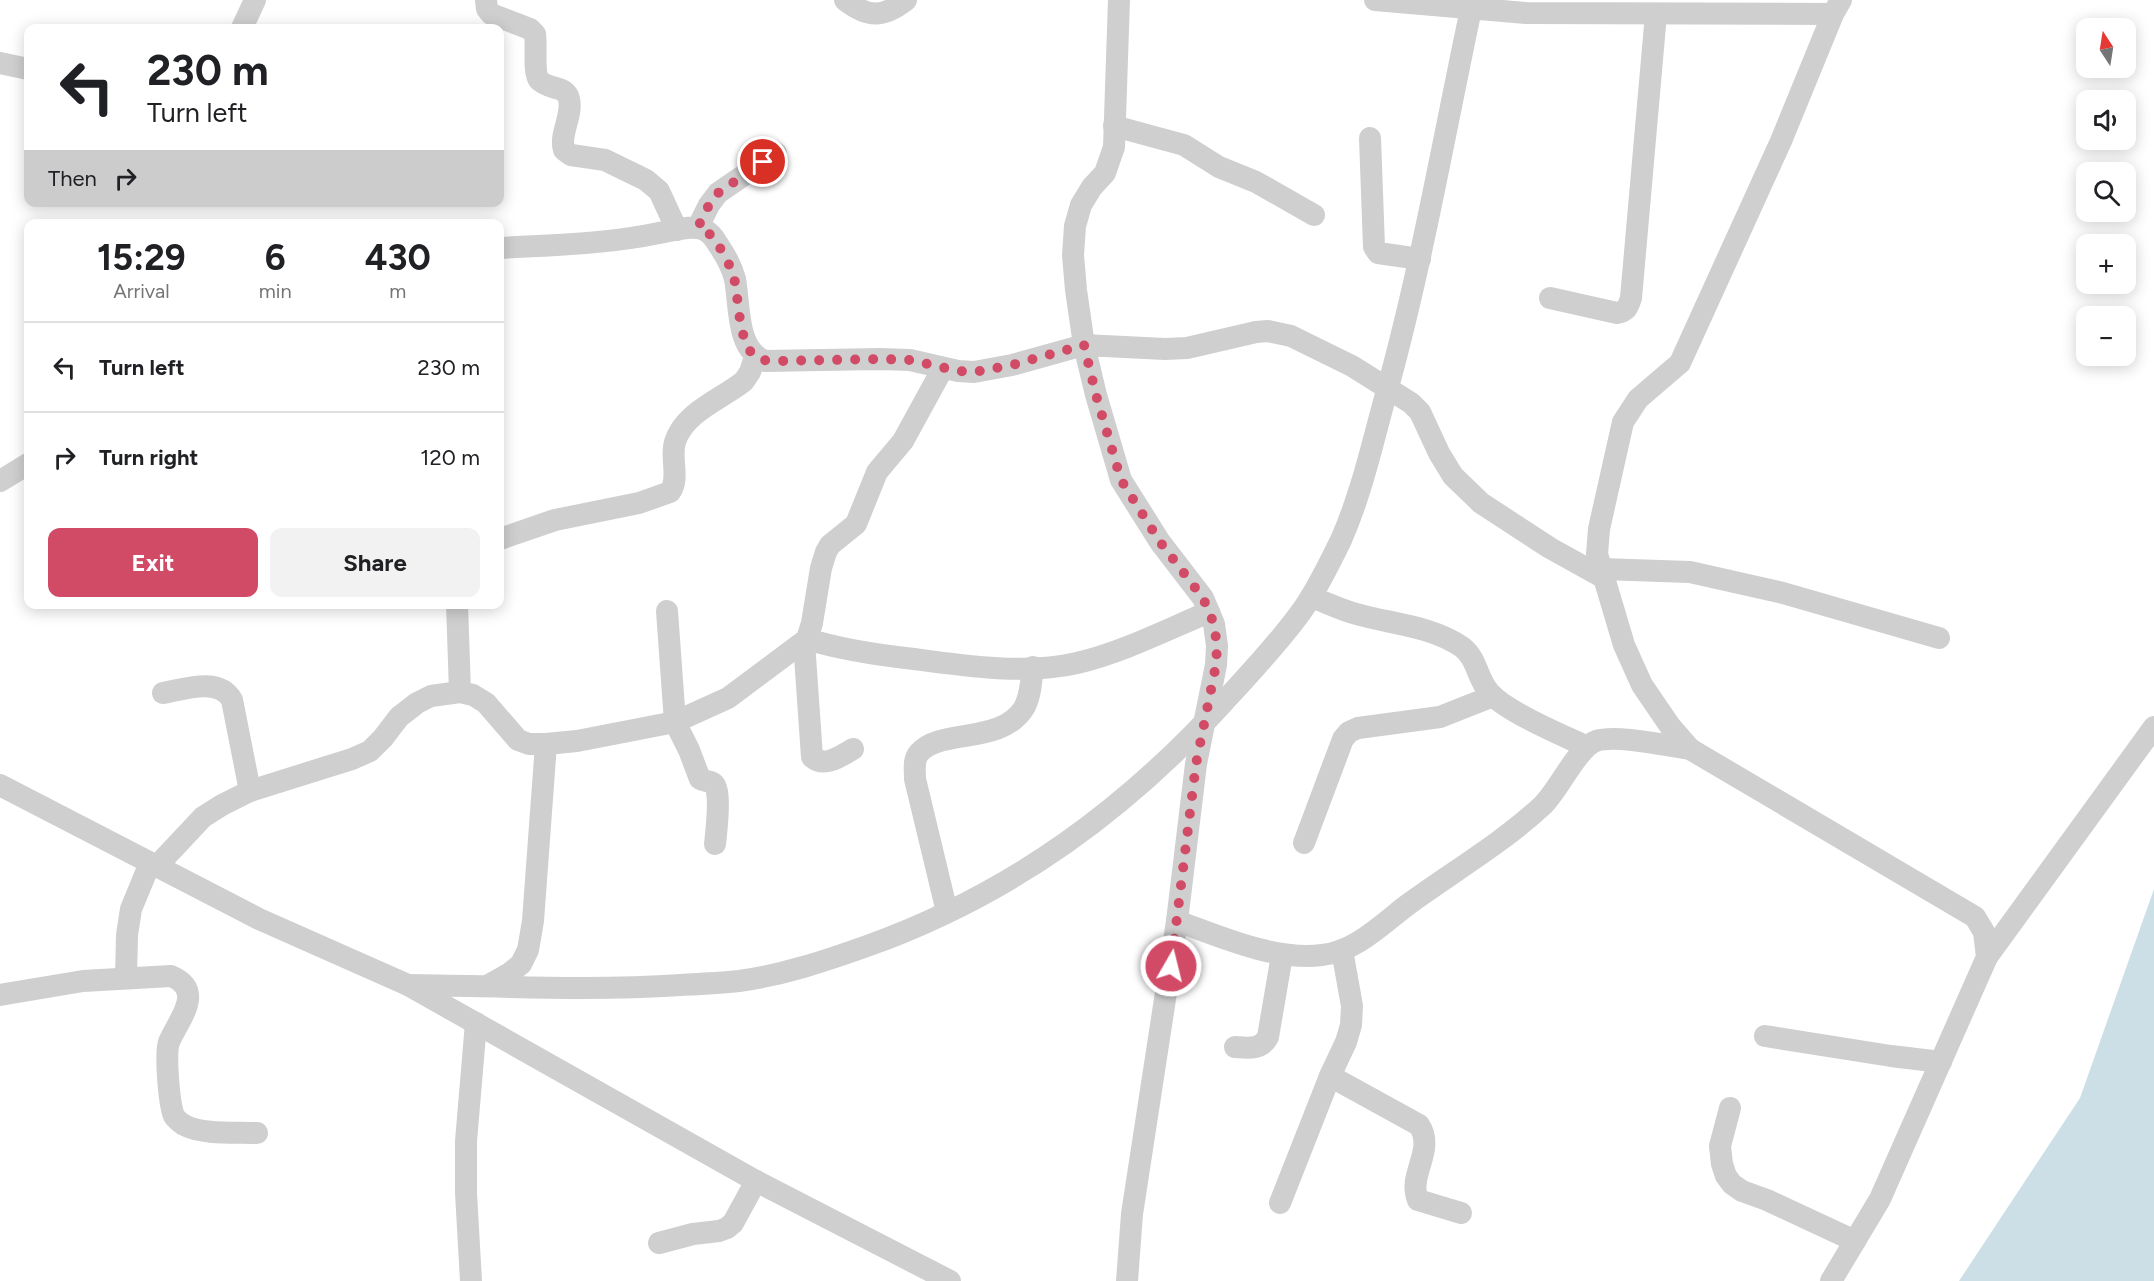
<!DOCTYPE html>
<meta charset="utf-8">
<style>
body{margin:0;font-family:Figtree,sans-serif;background:#f2f2f2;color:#202124;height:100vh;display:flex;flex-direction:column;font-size:22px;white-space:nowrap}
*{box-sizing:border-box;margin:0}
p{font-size:20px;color:#757577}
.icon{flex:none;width:33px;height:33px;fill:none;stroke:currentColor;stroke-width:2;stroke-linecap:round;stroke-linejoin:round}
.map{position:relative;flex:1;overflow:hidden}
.sheet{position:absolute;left:24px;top:219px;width:480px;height:390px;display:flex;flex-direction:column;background:#fff;border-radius:12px;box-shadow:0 3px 15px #0003}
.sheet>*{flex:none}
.top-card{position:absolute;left:24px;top:24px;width:480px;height:183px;border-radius:12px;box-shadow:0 3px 15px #0003;background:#fff;color:#202124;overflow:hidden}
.needle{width:39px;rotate:348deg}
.tools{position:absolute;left:2076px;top:18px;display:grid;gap:12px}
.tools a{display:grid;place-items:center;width:60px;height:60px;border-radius:12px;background:#fff;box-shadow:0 3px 15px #0003;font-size:30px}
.pin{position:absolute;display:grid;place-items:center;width:51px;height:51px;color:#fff;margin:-26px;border:3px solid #fff;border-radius:50%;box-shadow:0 2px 6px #0007}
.me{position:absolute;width:66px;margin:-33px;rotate:8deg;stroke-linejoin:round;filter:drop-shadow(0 0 4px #0008)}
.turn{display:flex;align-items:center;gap:21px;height:126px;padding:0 24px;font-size:27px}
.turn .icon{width:78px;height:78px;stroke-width:2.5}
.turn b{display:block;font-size:42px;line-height:51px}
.then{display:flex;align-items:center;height:57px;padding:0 24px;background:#0003;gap:12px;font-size:22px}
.eta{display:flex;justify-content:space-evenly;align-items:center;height:102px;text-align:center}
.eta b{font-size:36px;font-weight:700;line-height:42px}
.cta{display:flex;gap:12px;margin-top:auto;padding:12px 24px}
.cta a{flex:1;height:69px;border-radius:12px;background:#d24b66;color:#fff;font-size:24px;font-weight:700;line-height:69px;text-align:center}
.cta a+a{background:#f2f2f2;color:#202124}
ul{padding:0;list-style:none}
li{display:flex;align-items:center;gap:18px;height:90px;padding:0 24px;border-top:2px solid #e0e0e0}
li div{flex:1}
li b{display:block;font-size:22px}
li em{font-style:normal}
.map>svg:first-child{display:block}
.water{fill:#ccdfe6}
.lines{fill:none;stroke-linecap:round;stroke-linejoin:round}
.street{stroke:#cfcfcf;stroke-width:22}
.route{stroke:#d24b66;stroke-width:10;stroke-dasharray:0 18}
</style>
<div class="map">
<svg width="2154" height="1281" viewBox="0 0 2154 1281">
<rect width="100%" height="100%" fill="#fff"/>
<!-- water -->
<path class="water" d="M2154 889V1281H1959L2080 1098Z"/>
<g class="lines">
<!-- street -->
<g class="street">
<path d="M486 0 487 9 491 14 530 29 535 34C537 45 533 72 539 80 548 90 566 85 569 99 573 116 559 134 564 150L571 155 605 160 646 180 659 191 677 230"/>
<path d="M845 0C868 18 883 18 906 0"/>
<path d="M1119 0 1114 147 1105 173 1092 187 1081 205 1075 226 1073 255 1076 290 1084 345 1096 395 1121 480 1160 542 1203 598 1214 624 1217 646 1216 665 1196 764 1177 921 1132 1214 1127 1281"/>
<path d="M1375 0 1526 13 1833 14"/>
<path d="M242 28 255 0"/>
<path d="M0 63 28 69"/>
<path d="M1114 126 1184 145 1219 167 1256 182 1314 215"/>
<path d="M1370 138 1374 247 1378 253 1420 259"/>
<path d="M698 227 709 205 718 193 776 153"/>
<path d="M500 248C553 245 607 244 659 233 673 231 692 224 704 230 712 233 715 240 719 246 726 256 732 268 735 279 740 306 736 350 765 361L880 359 910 360 958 371 974 372 1012 365 1084 345 1165 349 1187 348 1256 332 1268 331 1291 336 1352 366 1411 403 1420 412 1439 453 1453 476 1481 503 1550 548 1604 578"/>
<path d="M1550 298 1617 313C1627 311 1628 307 1631 298L1656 14"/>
<path d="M0 481 28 464"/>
<path d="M500 539 555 520 639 503 670 492C680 479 670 458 675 442 684 412 722 399 744 381L750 372 755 357"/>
<path d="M1601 569 1690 572 1783 593 1939 638"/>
<path d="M1311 597C1325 602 1339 609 1353 613 1389 624 1430 625 1462 647 1478 659 1477 680 1490 693 1507 712 1560 734 1585 746"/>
<path d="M457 604 460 692"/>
<path d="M667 611 675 722 689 750 700 779C704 781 709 781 713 783 722 788 716 834 715 844"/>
<path d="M807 639C842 650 878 655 914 659 965 666 1026 675 1077 663 1123 652 1166 630 1209 612"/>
<path d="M804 642 812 757C825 768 841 756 853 749"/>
<path d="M163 693C185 689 219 677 232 700L250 791"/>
<path d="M0 785 259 919 408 985 756 1181 950 1281"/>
<path d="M1304 843 1343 739 1349 732 1358 728 1440 717 1493 696"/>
<path d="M156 867 203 817 222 805 250 791 352 759 370 751 383 738 399 717 417 703 431 696 460 692 473 695 486 703 518 740 529 744H546L577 741 675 722 728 698 807 639 812 623 821 568 826 552 830 545 856 524 877 472 903 441 943 368"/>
<path d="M947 912 915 779C915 770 913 760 919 753 940 728 1001 745 1024 708 1031 696 1031 680 1033 667"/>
<path d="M1177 921C1221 937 1275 961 1322 955 1356 952 1384 922 1410 903 1454 871 1502 843 1542 806 1559 790 1577 748 1596 741 1616 734 1668 746 1690 749"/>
<path d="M1987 957 2154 727"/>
<path d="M126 978 127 935 131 909 150 863"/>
<path d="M408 985C499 986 590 991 681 985 700 984 720 983 739 981 783 975 825 961 867 946 1012 894 1129 808 1231 694 1255 668 1280 641 1301 612 1317 590 1329 564 1341 540 1360 497 1371 450 1383 405 1420 275 1443 141 1471 9"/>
<path d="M487 986 510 973 521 964 528 950 533 921 546 744"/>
<path d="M0 995 83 981 171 976C206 991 178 1020 169 1042 165 1054 169 1104 174 1116 176 1119 181 1123 184 1125 202 1135 237 1132 257 1133"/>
<path d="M1765 1036 1891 1056 1941 1062"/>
<path d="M1235 1047C1249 1048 1261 1050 1268 1037L1282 955"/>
<path d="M1330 1076 1419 1125C1436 1150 1407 1175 1418 1200L1461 1213"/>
<path d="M1730 1108 1720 1146 1722 1164 1726 1176 1732 1184 1742 1191 1767 1200 1855 1241"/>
<path d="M1280 1203 1330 1076 1346 1042 1351 1025 1352 1006 1342 950"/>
<path d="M659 1243 693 1234 719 1231 727 1228 733 1223 756 1181"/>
<path d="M471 1281 466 1193V1141L476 1023"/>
<path d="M1831 1281 1880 1199 1987 957 1984 932 1975 917 1690 749 1670 726 1642 685 1624 645 1597 554 1599 529 1623 422 1638 399 1680 363 1781 141 1833 14 1841 0"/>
</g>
</g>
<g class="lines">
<!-- route -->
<path class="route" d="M763 162 718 193 709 205 698 227C711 232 716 241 723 253 727 261 732 269 734 278 739 297 738 345 756 357 762 361 771 361 778 361L880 359 910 360 958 371 974 372 1012 365 1084 345 1096 395 1121 480 1160 542 1203 598 1214 624 1217 646 1216 665 1196 764 1171 966"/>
</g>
</svg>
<div class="tools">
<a><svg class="needle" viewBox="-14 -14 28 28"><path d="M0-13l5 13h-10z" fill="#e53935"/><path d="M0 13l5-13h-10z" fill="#757577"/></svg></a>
<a><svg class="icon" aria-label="sound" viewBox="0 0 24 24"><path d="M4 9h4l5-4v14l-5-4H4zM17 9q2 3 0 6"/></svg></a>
<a><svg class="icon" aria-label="search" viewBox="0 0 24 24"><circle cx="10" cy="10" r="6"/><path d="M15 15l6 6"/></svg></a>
<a>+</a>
<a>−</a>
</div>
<div class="pin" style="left:763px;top:162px;background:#d93025"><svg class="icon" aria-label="arrive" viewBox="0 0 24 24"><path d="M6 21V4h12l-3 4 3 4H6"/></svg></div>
<svg class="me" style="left:1171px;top:966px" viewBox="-20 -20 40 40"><circle r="17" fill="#d24b66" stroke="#fff" stroke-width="3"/><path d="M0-11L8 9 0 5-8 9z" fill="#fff"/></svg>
<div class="top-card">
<div class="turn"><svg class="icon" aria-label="left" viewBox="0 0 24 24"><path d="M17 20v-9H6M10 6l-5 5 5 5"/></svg><div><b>230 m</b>Turn left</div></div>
<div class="then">Then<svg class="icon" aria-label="right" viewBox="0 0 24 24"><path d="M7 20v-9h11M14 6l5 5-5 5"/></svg></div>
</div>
<section class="sheet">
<div class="eta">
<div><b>15:29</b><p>Arrival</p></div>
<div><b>6</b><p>min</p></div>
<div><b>430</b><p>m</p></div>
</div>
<ul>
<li><svg class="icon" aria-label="left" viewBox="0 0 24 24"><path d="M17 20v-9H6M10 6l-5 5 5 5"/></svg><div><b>Turn left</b></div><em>230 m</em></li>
<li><svg class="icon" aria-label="right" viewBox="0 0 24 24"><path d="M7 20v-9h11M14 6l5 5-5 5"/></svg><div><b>Turn right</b></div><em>120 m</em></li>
</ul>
<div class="cta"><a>Exit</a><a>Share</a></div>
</section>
</div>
